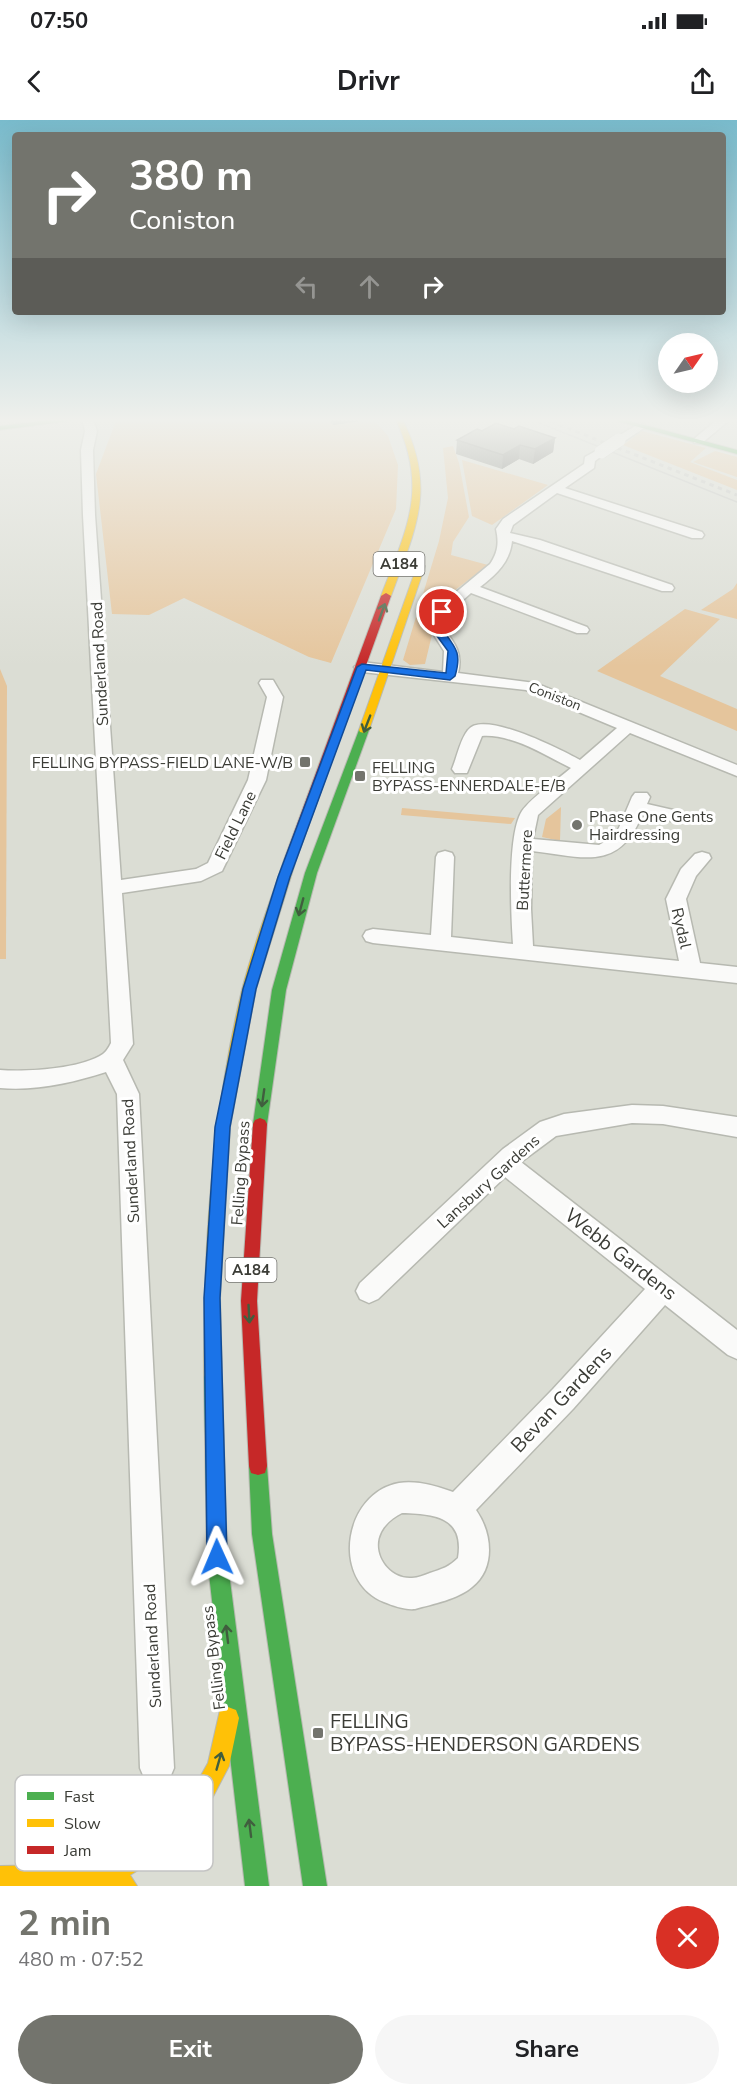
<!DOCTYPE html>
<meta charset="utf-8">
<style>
body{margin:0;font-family:"Nunito Sans",sans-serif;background:#f6f6f6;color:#202124;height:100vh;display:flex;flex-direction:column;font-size:22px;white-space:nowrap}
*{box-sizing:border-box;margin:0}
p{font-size:20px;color:#757577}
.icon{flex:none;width:33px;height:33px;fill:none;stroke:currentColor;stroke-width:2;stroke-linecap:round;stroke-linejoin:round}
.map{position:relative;height:1766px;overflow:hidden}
.details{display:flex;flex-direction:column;background:#fff;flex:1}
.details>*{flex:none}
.guide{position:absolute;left:12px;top:12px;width:714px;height:183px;border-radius:6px;box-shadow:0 6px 24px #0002;background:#73746d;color:#fff;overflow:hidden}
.needle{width:39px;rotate:56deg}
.controls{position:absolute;left:658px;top:213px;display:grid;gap:12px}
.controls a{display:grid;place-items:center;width:60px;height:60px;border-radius:50%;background:#fff;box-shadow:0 6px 24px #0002;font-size:30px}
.pin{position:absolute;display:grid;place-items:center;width:51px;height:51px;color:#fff;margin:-26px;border:3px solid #fff;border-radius:50%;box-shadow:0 2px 6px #0007}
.me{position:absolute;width:66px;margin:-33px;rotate:359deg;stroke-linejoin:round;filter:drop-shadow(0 0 4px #0008)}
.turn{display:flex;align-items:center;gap:21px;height:126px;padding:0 18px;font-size:27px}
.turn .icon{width:78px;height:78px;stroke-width:2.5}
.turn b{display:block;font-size:42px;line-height:51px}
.lanes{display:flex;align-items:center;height:57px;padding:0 18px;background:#0003;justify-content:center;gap:30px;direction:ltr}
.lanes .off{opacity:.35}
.round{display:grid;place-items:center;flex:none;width:63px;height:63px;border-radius:32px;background:#f6f6f6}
.overview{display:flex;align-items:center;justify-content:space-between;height:102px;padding:0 18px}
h1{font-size:36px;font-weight:700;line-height:45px;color:#73746d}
.button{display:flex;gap:12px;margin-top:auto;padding:12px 18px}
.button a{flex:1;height:69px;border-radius:36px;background:#73746d;color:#fff;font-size:24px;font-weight:700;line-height:69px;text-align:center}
.button a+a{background:#f6f6f6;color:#202124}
.status{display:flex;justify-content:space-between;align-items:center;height:42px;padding:0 30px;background:#fff;direction:ltr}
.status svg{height:16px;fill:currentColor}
header{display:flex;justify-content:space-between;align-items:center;height:78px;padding:0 18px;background:#fff;font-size:27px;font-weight:700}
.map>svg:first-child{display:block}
.green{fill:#e5c59c}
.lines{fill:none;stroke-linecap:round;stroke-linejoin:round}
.street-casing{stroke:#b7b9b1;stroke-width:3}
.fast-casing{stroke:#b7b9b1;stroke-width:2}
.slow-casing{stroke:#b7b9b1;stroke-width:2}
.jam-casing{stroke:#b7b9b1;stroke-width:2}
.street{fill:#fafaf9;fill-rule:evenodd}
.fast{fill:#4caf50;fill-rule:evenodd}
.slow{fill:#ffc107;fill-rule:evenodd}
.jam{fill:#c62828;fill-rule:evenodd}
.tram{stroke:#c3c4c1;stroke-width:1.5}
.rail{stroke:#c3c4c1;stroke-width:3;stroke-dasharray:4.5 4.5;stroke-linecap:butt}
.street-bridge-casing{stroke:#b7b9b1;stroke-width:14;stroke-linecap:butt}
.street-bridge{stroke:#fafaf9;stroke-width:13}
.wall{fill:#747671}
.shaded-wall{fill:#5e605c}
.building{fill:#878983;stroke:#5e605c;stroke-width:1.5}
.oneway{stroke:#405e3e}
.route{fill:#1a73e8;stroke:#114b97;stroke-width:1.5}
.poi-dot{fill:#73746d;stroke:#fff;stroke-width:2}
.labels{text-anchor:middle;stroke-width:6;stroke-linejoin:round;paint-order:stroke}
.far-street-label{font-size:14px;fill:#3b3c36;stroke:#fff}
.shield{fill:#fff;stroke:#767672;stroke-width:1.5}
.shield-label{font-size:15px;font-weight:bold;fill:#3b3c36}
.street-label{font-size:16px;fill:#3b3c36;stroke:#fff}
.poi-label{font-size:16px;fill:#3b3c36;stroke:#fff;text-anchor:start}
.near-street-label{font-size:20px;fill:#3b3c36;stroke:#fff}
.near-poi-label{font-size:20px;fill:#3b3c36;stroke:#fff;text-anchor:start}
.key{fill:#fff;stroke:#c4c4c3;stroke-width:1.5}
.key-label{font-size:16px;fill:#3b3c36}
</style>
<div class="status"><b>07:50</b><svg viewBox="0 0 49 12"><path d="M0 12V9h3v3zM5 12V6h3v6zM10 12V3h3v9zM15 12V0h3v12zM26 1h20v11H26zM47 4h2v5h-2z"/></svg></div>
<header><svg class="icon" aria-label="back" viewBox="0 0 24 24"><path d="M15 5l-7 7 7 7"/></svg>Drivr<svg class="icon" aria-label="share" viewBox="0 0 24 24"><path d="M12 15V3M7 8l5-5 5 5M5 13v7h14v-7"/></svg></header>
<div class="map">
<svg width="737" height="1766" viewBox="0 0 737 1766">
<rect width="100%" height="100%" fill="#dbddd4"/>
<!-- green -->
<g class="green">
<path d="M117 298H372L388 316 398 345 396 389 331 543 309 537 184 478 149 495 112 494 96 354Z"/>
<path d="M642 311 706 328 690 342 737 360V370L623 325Z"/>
<path d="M453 326 459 343 469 397 453 422 451 435 488 445 446 477H441L425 544 410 545 403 540 439 421 448 378 443 328Z"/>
<path d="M715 331 737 337V357L693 342Z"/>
<path d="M462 340 548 365 492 405 472 396Z"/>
<path d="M737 463V499L701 490 733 469Z"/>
<path d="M685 489 720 499 660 556 737 589V611L597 551Z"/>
<path d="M0 549 7 566 6 839H0Z"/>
<path d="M561 687 560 721 542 717 546 699Z"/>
<path d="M402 688 515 698 511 704 401 695Z"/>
</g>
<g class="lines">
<!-- street casing -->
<g class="street-casing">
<g id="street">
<path d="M82 298H92L97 311 93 330 95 395 121 760 196 749 208 743 248 660 267 577 259 563 261 560H273L283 577 266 660 222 751 201 761 122 773 133 924 123 940 139 974 174 1648 169 1660 157 1665 145 1660 140 1648 117 974 106 952C71 963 37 971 0 968V950C26 952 81 949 103 934 106 932 109 927 111 923L83 395 81 330 85 311Z"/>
<path d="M719 298H732L702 323H694V319Z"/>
<path d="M640 303 646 306 644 308 623 322H615V318Z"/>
<path d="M601 328 607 332 595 341 594 348 565 368 702 412 704 415 702 418H692L557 373 513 405 510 413 540 420 672 465 674 468 672 471H662L512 421C510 442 496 455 480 467L587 507 589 510 587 513H577L471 473 448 493 444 509C455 523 463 534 458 553L535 563 737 645V656L630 613 538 695 533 719 599 725 608 720 618 710 632 677 635 673H647L650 677 647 684 682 692 685 696 682 700 676 702 642 695C619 752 583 737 532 731L531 789 533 826 679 841 666 779 681 749 695 734 702 732 709 734 711 738 696 756 686 779 700 843 737 847V863L373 823 366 821 363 816 366 811 373 809 431 815 436 737 438 733 445 731 452 733 454 737 451 817 513 824C511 794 507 714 522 691 532 677 557 660 571 648 544 635 513 614 482 616L467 653H455L452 649C457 637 460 620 468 610 483 589 563 631 580 640L617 608 526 570 362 552 354 547 362 542 443 552 444 531 430 509 437 488 490 444C498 432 499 423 496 409L503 399 584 344 585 337Z"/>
<path d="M632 985 663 986 737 997V1017L663 1004 632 1003 556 1016 521 1042 737 1210V1239L728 1235 665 1185 573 1289 476 1390C492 1413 496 1448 472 1467 458 1479 433 1484 415 1489 405 1490 394 1486 384 1482 330 1460 344 1373 399 1363 416 1360 437 1366 453 1372L553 1269 645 1169 505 1057 378 1179 369 1183 360 1179 356 1171 360 1163 503 1029 540 1002 564 994ZM402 1393C433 1394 465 1396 458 1438 449 1447 442 1449 430 1453 424 1455 418 1458 412 1458 389 1460 370 1433 381 1412 385 1404 394 1397 402 1393Z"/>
</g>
</g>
<!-- fast casing -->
<g class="fast-casing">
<g id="fast">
<path d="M65 298H91L0 310V306Z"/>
<path d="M606 298H619L737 330V334Z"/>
<path d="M364 607 369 610 317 753 286 870 267 1004 265 1008 260 1010 255 1008 253 1004 272 870 305 753 359 610Z"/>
<path d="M213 1246 219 1249 222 1255 227 1437 269 1766H245L207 1437 204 1255 207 1249Z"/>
<path d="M258 1337 265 1339 267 1346 272 1414 327 1766H303L252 1414 249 1346 251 1339Z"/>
</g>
</g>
<!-- slow casing -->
<g class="slow-casing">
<g id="slow">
<path d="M395 298H402C437 369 416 407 391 476L386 479 381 476C407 408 429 369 395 298Z"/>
<path d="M421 443 425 446 369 610 364 613 360 612 359 610 417 446Z"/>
<path d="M290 736 296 740 256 869 230 1007 220 1178 222 1255 219 1261 213 1264 207 1261 204 1255C203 1126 212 996 242 870 253 826 270 783 284 740Z"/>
<path d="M228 1587 236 1590 239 1598 229 1646 196 1709 163 1735 130 1755 137 1766H0V1746L106 1744 147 1719 180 1693 208 1643 220 1590Z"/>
</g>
</g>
<!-- jam casing -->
<g class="jam-casing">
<g id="jam">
<path d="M386 473 391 476 296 740 290 744 286 743 284 740 381 476Z"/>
<path d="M260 998 265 1000 267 1004 257 1181 267 1346 265 1353 258 1355 251 1353 249 1346 241 1181 253 1004 255 1000Z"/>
</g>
</g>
<!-- street -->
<use href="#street" class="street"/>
<!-- fast -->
<use href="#fast" class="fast"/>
<!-- slow -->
<use href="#slow" class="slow"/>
<!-- jam -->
<use href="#jam" class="jam"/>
<!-- tram -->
<path class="tram" d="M527 298 737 382"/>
<!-- rail -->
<path class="rail" d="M542 298 737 375"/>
<!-- street-bridge casing -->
<g class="street-bridge-casing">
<path id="street-bridge" d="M601 332 619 320"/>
</g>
<!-- street-bridge -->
<use href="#street-bridge" class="street-bridge"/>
</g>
<!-- wall -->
<g class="wall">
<path d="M327 298H360V301L333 305Z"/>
<path d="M514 309 555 318 553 332 533 344 519 339 502 349 456 334 457 320Z"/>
</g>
<!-- shaded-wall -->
<g class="shaded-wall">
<path d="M333 298H360V301L333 305Z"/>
<path d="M555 318 553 332 533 344 535 329Z"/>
<path d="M520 325 519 339 502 349 503 335Z"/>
</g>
<!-- building -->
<path class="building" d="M496 303 514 309 519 306 555 318 535 329 520 325 503 335 457 320 477 309 482 311Z"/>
<!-- one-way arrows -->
<defs><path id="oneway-shaft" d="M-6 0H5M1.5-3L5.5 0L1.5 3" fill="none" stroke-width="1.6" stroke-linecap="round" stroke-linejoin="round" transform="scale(1.5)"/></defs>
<g class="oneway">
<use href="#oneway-shaft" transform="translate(382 492) rotate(-70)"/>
<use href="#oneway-shaft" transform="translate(367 604) rotate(111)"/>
<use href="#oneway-shaft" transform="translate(301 787) rotate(105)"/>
<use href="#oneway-shaft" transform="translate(263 978) rotate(98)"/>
<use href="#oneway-shaft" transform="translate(249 1194) rotate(87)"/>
<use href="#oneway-shaft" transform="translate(227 1514) rotate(-97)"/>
<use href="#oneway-shaft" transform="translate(219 1641) rotate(-74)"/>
<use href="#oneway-shaft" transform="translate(250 1708) rotate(-97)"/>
</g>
<!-- sky -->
<linearGradient id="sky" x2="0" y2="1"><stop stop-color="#79bbcc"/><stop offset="0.55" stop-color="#eff0ec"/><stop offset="1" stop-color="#eff0ec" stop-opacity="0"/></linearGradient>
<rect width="737" height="546" fill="url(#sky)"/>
<!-- route -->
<path class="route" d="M438 490 446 492 442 509C456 528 462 533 455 556L450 560 366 550 290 757 256 869 230 1007 220 1178 227 1437 224 1444 217 1447 210 1444 207 1437 204 1178 215 1007 243 869 278 757 357 547 362 544 446 553 448 531 432 509Z"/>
<!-- markers -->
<g class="poi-dot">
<rect x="299" y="636" width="12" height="12" rx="3"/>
<rect x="354" y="650" width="12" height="12" rx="3"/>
<circle cx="577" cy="705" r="6"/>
<rect x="312" y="1607" width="12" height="12" rx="3"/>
</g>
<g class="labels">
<!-- far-street labels -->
<g class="far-street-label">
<text transform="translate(555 576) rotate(21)" y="5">Coniston</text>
</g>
<!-- shield labels -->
<g class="shield">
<rect x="373.5" y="432" width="51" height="24" rx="4.5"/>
<rect x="225.5" y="1138" width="51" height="24" rx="4.5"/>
</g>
<g class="shield-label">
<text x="399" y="449">A184</text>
<text x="251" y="1155">A184</text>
</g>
<!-- street labels -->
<g class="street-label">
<text transform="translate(99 544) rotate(-93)" y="6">Sunderland Road</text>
<text transform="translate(235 705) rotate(-64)" y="6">Field Lane</text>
<text transform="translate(524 750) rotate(-87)" y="6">Buttermere</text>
<text transform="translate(682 808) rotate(77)" y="6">Rydal</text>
<text transform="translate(130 1041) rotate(-93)" y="6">Sunderland Road</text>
<text transform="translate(240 1053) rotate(-86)" y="6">Felling Bypass</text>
<text transform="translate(488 1061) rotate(-42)" y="6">Lansbury Gardens</text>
<text transform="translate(152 1526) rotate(-93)" y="6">Sunderland Road</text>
<text transform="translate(213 1538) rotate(-97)" y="6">Felling Bypass</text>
</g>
<!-- poi labels -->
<g class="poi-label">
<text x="293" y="648" text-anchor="end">FELLING BYPASS-FIELD LANE-W/B</text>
<text x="372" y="653">FELLING<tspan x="372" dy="18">BYPASS-ENNERDALE-E/B</tspan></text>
<text x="589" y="702">Phase One Gents<tspan x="589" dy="18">Hairdressing</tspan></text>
</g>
<!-- near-street labels -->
<g class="near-street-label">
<text transform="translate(621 1134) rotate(38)" y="7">Webb Gardens</text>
<text transform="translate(561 1279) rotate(-47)" y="7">Bevan Gardens</text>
</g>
<!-- near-poi labels -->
<g class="near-poi-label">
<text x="330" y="1608">FELLING<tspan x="330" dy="23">BYPASS-HENDERSON GARDENS</tspan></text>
</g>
</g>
<!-- legend -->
<rect x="15" y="1655" width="198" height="96" rx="9" class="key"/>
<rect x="27" y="1672" width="27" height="8" fill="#4caf50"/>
<rect x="27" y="1699" width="27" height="8" fill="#ffc107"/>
<rect x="27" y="1726" width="27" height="8" fill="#c62828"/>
<g class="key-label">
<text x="64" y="1682">Fast</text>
<text x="64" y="1709">Slow</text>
<text x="64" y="1736">Jam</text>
</g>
</svg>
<div class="controls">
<a><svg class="needle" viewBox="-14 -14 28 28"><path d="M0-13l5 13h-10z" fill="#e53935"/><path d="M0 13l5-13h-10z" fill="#757577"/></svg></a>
</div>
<div class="pin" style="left:442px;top:492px;background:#d93025"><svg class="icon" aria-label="arrive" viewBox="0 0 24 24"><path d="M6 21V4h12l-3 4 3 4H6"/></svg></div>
<svg class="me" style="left:217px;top:1437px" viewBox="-20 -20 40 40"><path d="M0-17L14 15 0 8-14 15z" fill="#1a73e8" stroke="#fff" stroke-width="4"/></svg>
<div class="guide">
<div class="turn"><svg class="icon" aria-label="right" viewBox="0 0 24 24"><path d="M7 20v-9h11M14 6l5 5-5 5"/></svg><div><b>380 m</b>Coniston</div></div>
<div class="lanes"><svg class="icon off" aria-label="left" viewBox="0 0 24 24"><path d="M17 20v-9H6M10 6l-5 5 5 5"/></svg><svg class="icon off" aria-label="ahead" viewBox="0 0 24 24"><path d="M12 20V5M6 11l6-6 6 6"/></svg><svg class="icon" aria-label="right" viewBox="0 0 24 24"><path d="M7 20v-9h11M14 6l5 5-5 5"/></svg></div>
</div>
</div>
<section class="details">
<div class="overview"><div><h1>2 min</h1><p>480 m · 07:52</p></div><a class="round" style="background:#d93025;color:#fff"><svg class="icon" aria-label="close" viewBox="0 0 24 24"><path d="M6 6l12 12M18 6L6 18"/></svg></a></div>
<div class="button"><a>Exit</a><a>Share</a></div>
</section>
